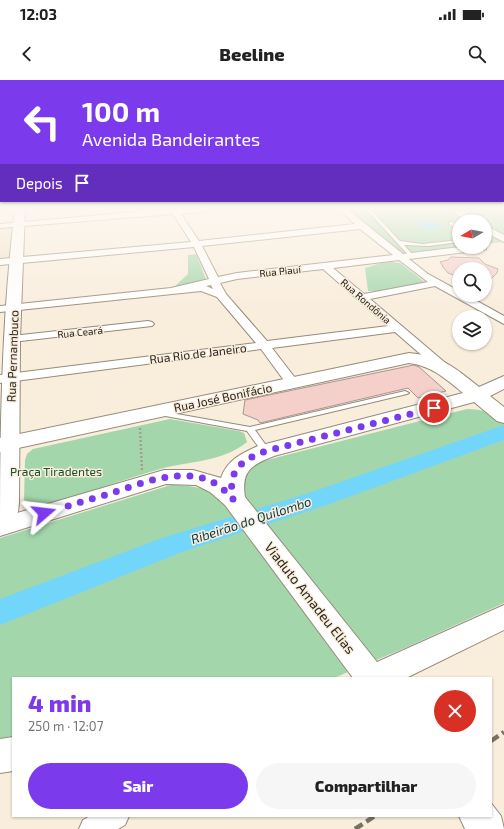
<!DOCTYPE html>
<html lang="pt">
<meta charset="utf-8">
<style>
body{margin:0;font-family:"Exo 2",sans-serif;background:#f6f6f6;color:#222;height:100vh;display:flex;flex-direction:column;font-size:15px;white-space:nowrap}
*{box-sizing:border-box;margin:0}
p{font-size:13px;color:#767676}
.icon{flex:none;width:22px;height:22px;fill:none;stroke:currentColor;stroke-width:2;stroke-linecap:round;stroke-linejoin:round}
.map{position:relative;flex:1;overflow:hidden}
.panel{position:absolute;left:12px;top:597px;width:480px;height:140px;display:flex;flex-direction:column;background:#fff;border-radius:0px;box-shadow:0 1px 3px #0004}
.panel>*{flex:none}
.hud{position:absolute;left:0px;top:0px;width:504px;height:122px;box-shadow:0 1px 3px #0004;background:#7c3aed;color:#fff;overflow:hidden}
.needle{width:26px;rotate:260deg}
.fabs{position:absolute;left:452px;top:134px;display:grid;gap:8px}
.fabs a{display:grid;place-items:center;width:40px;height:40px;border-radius:50%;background:#fff;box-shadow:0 1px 3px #0004;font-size:20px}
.pin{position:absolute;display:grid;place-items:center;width:34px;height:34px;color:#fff;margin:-17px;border:2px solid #fff;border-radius:50%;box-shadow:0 1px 4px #0007}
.me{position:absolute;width:44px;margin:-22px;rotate:73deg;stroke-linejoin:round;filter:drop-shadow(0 0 3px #0008)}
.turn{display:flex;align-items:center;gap:14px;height:84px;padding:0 16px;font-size:18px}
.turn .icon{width:52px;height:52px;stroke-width:2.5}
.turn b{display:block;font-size:28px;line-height:34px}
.then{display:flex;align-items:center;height:38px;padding:0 16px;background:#0003;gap:8px;font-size:15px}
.round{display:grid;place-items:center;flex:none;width:42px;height:42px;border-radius:21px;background:#f6f6f6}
.headline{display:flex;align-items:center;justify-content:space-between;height:68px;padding:0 16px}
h1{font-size:24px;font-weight:800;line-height:30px;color:#7c3aed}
.primary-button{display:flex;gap:8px;margin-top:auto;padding:8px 16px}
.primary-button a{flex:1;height:46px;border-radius:24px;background:#7c3aed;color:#fff;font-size:16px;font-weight:800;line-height:46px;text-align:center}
.primary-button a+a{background:#f6f6f6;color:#222}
.status{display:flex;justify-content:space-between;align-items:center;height:28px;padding:0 20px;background:#fff;direction:ltr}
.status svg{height:11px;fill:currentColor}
header{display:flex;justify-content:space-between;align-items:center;height:52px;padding:0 16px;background:#fff;font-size:18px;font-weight:800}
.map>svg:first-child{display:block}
.built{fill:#f2e2ca}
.green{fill:#a3d7ab}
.water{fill:#72d6fa}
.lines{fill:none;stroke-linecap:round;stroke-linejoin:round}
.river{fill:#72d6fa;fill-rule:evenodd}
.building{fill:#f5d0ca;stroke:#aa9591}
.lane-casing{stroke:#968b7b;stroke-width:2}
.street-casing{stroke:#968b7b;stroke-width:2}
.secondary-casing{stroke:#968b7b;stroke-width:2}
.primary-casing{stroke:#968b7b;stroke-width:2}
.path{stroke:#a79e91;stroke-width:2.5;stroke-dasharray:2 2;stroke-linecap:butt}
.lane{fill:#fff;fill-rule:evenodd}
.street{fill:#fff;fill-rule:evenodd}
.secondary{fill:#fff;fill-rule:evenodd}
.primary{fill:#fff;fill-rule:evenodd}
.rail{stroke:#797167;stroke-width:4.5;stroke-dasharray:9 4.5;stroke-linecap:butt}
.route{stroke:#7c3aed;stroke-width:7;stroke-dasharray:0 12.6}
.labels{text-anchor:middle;stroke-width:3;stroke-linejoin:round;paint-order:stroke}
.far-street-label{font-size:10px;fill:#2b2620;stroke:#f9eddc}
.street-label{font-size:12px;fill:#2b2620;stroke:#f9eddc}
.park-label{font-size:12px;fill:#1c4e29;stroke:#f9eddc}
.water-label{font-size:13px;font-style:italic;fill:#073746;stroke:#f9eddc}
.near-street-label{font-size:14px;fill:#2b2620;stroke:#f9eddc}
</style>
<div class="status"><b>12:03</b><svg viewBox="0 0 49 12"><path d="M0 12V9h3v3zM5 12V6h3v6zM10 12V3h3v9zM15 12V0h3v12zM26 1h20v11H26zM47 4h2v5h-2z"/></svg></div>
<header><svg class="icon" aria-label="back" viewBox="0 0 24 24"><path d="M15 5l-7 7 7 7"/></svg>Beeline<svg class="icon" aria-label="search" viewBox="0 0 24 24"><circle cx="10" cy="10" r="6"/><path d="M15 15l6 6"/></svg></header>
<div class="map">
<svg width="504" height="749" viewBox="0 0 504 749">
<rect width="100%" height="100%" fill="#f9eddc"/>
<!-- built -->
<path class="built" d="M15 147 10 180 0 181V149Z"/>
<!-- green -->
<g class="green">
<path d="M346 129H504V162L485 164V141H459L460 167 402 174 365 146Z"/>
<path d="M196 174 206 199 173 208 188 194V175Z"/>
<path d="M391 182 400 183 425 202 380 211H368L365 188 381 183Z"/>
<path d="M467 329C483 329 492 333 504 343V523L407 567 334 598H13V669L0 671V458L171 405C186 405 198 406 212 413L241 403 250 387 259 382Z"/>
<path d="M170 339 239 351 244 353 247 362C223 382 189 381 160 389 124 399 88 413 52 424L35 426 24 420 25 380 27 374 33 369Z"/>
</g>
<!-- water -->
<path class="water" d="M433 140 444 149 427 151 415 142Z"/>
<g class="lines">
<!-- river -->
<path class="river" d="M504 345V360L327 425 182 472 0 545V519L162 458 309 413Z"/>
</g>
<!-- building -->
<g class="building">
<path d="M451 177 479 178 485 184 498 189 497 193 485 205V189H459V197L448 193 442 186H443L440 182 448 180Z"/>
<path d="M414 285 419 287 446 311 418 318 408 308 260 343 258 340 243 334 245 320Z"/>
</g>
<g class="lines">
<!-- lane casing -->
<g class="lane-casing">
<g id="lane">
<path d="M366 129H370L400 161 422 164 459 160V162L429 166 404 165 414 176 410 177Z"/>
<path d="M449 142H453L459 147V150L449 144Z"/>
<path d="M405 311 409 313 407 314 255 350 270 371 266 373H263L247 351 160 335 156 333 160 331 250 347Z"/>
</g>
</g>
<!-- street casing -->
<g class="street-casing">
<g id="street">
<path d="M170 129H211L207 131 181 134 199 161 355 144 339 129H347L403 174 460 167H485L486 165V169L483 170 409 179 428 194 459 211V215H466L504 236V244L435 206 370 219 449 286 451 289 445 293 441 292 395 252 272 268 299 303 293 307 288 306 261 269 0 303V295L256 263 217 217 201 211 0 232V226L171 208 209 199 194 167 0 185V179L191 162 173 134 0 148V144ZM360 149 393 175 237 193 218 197 202 166ZM399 180 428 202 364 214 333 188ZM323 189 388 246 267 261 226 214 220 203 237 199ZM211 205 213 209 206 206Z"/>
<path d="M456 130H462L479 141H469L456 134Z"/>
<path d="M485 145 504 155V162L485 152Z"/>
<path d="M148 241 152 242 154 244 152 246 12 262 6 259 12 256Z"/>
<path d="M90 736H129L125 745 118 749H79L83 740Z"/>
</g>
</g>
<!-- secondary casing -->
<g class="secondary-casing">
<path id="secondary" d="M15 129H25L20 259 19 423 18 432 8 447 0 449C0 342 2 235 15 129Z"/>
</g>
<!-- primary casing -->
<g class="primary-casing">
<g id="primary">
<path d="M409 273C442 276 454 287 479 307L504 296V309L490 316 504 327V343L497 341 474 322 274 376C251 385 241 391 245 417L377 582 504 525V550L406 598H353L225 425 210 412 196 405 166 404 0 456V438L164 390H193L221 398C227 380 242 373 258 366L463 313C446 299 432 286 409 283L0 372V358Z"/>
<path d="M13 657V691L0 693V659Z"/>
<path d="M491 723 501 736 504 749H465L459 736H491Z"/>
</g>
</g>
<!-- path -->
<path class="path" d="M140 348 142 391"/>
<!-- lane -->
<use href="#lane" class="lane"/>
<!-- street -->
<use href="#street" class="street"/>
<!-- secondary -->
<use href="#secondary" class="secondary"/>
<!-- primary -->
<use href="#primary" class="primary"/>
<!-- rail -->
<g class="rail">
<path d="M491 661 504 652"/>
<path d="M355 749 375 736"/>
</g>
</g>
<!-- sky -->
<linearGradient id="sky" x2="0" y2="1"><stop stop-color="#79c2ef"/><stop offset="0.55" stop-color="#fcf7ef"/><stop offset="1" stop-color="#fcf7ef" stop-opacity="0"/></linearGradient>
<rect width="504" height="234" fill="url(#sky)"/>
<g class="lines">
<!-- route -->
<path class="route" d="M44 433C66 427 87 420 109 414 139 404 174 389 206 399 217 403 226 411 233 419 227 391 241 380 266 371L434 328"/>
</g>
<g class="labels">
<!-- far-street labels -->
<g class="far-street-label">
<text transform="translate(280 191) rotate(-6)" y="4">Rua Piauí</text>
<text transform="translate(366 221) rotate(41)" y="4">Rua Rondônia</text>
<text transform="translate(80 252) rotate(-6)" y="4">Rua Ceará</text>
</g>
<!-- street labels -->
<g class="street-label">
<text transform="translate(198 274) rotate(-7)" y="4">Rua Rio de Janeiro</text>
<text transform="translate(13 276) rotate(-88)" y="4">Rua Pernambuco</text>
<text transform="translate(223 318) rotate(-12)" y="4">Rua José Bonifácio</text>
</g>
<!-- park labels -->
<g class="park-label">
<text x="56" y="396">Praça Tiradentes</text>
</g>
<!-- water labels -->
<g class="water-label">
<text transform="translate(251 440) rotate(-18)" y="5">Ribeirão do Quilombo</text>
</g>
<!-- near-street labels -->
<g class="near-street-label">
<text transform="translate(310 518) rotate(52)" y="5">Viaduto Amadeu Elias</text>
</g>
</g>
</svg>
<div class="fabs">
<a><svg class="needle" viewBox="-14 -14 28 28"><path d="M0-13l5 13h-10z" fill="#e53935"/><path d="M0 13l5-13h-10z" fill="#767676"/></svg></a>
<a><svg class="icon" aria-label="search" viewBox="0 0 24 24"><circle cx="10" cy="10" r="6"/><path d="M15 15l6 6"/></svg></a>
<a><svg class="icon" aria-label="layers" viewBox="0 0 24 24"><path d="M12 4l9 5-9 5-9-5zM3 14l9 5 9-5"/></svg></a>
</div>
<div class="pin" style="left:434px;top:328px;background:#d93025"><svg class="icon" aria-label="arrive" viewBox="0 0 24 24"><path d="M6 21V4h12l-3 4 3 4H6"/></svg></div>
<svg class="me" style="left:44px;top:433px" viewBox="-20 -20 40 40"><path d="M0-17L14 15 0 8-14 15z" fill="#7c3aed" stroke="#fff" stroke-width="4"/></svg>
<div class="hud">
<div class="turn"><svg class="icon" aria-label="left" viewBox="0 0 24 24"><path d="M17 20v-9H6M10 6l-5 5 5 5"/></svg><div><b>100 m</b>Avenida Bandeirantes</div></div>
<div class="then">Depois<svg class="icon" aria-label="arrive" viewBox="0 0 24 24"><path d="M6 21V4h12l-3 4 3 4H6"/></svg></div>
</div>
<section class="panel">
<div class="headline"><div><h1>4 min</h1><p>250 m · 12:07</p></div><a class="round" style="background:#d93025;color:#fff"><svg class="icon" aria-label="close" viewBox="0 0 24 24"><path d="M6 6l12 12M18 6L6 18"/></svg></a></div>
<div class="primary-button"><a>Sair</a><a>Compartilhar</a></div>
</section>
</div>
